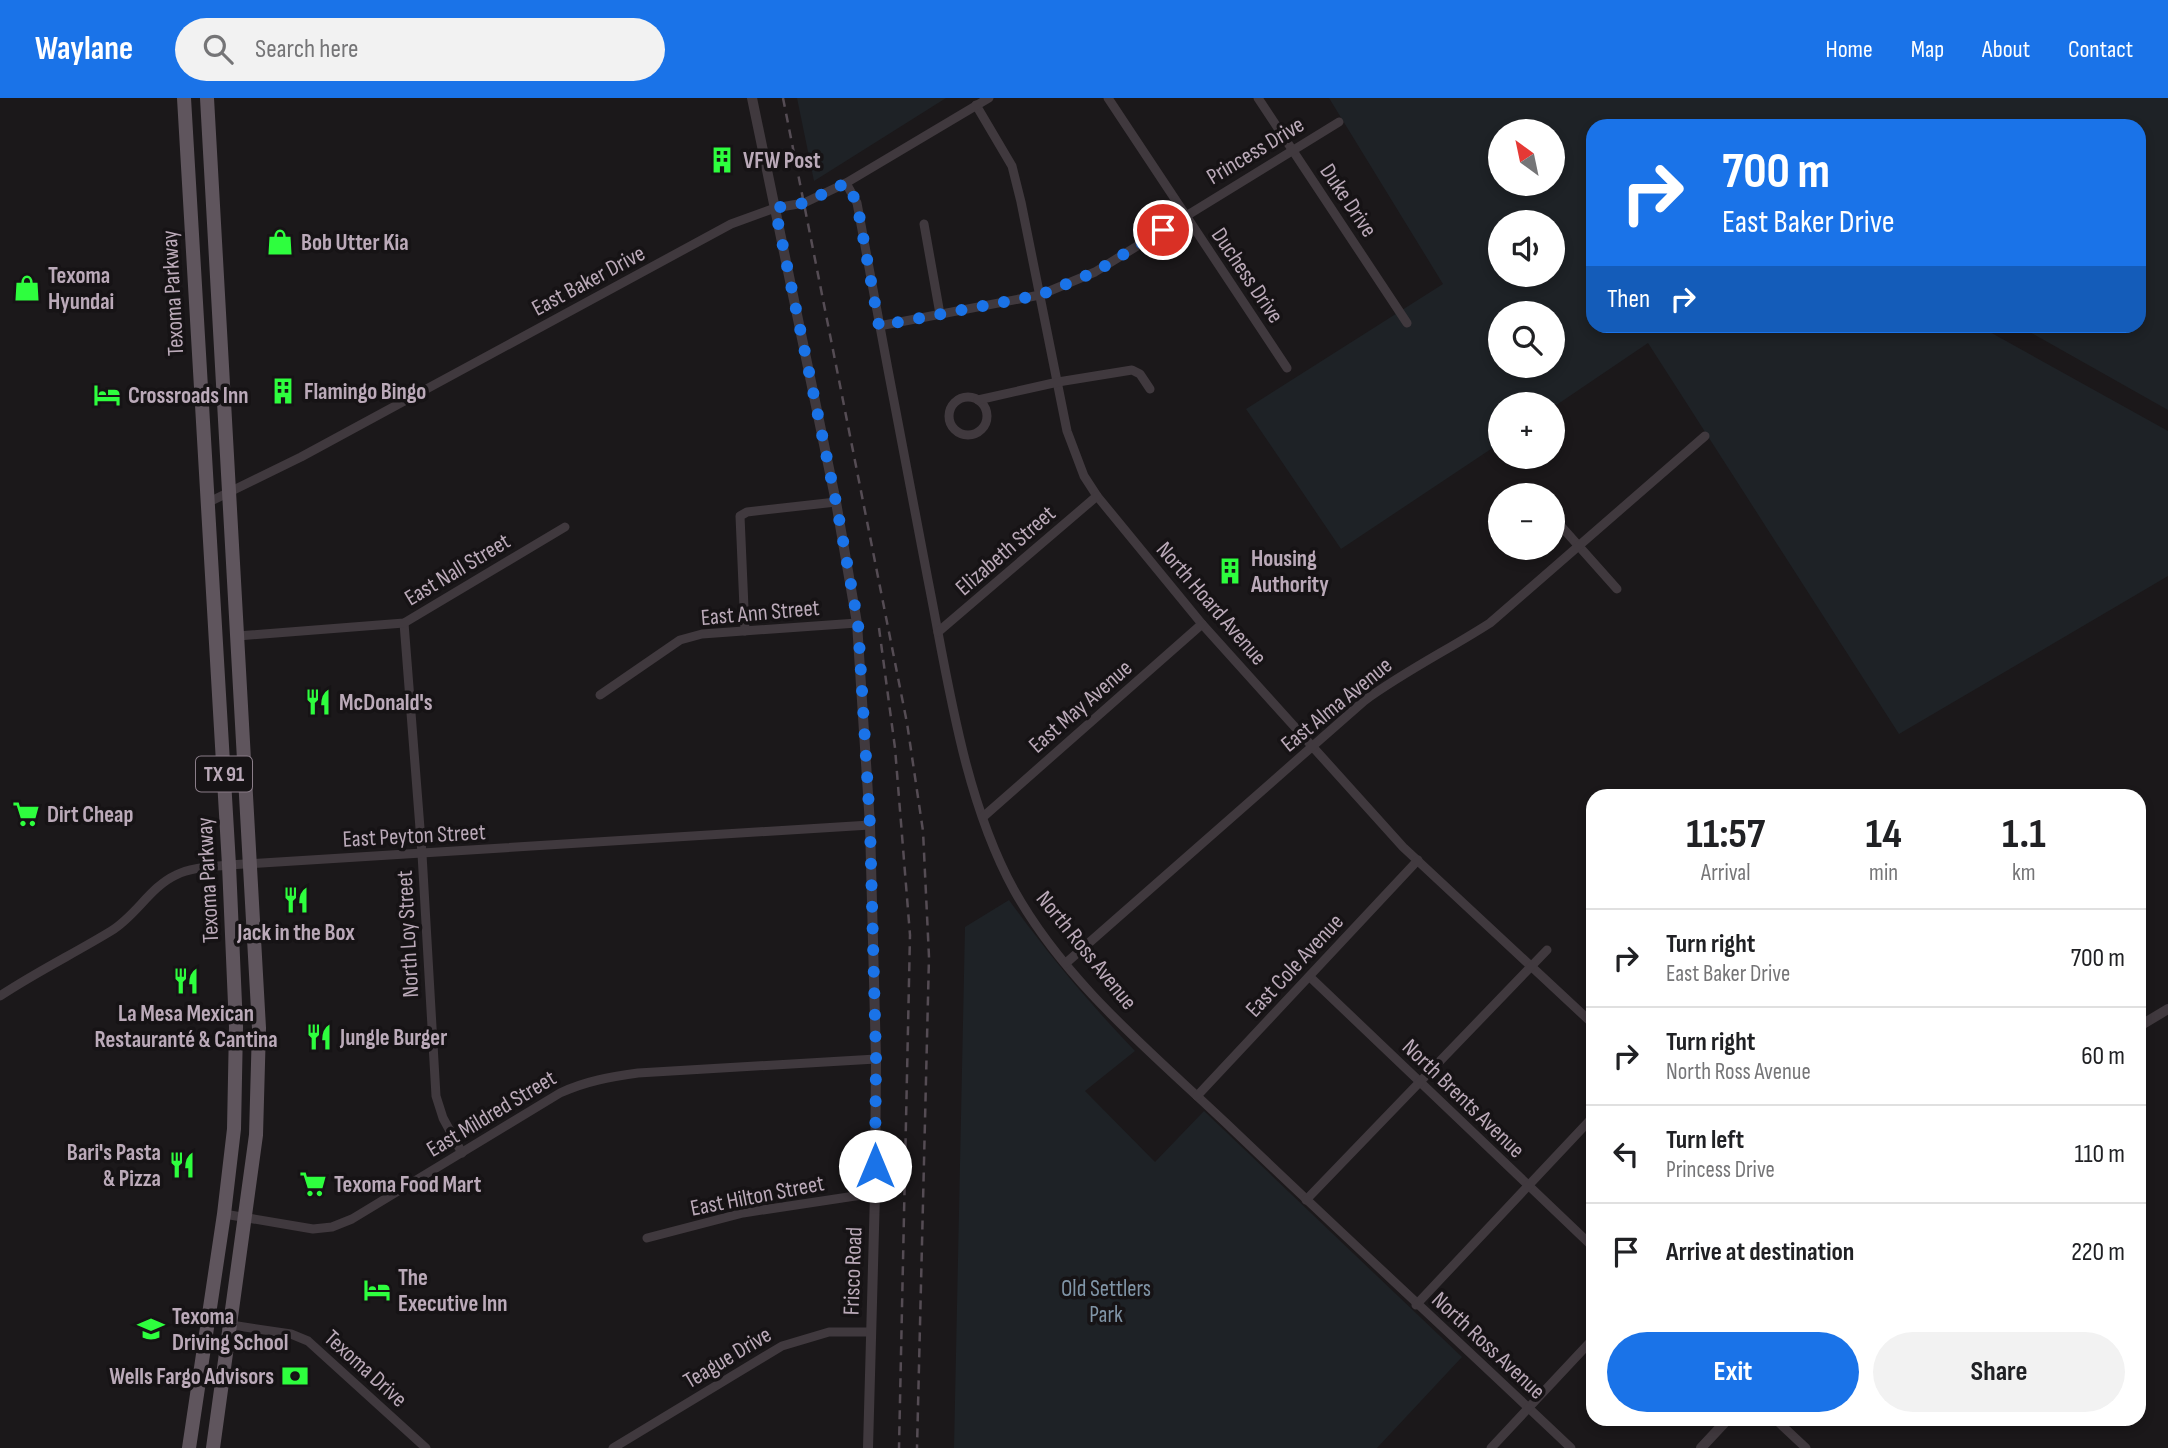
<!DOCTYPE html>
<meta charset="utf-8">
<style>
body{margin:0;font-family:"Sofia Sans Condensed",sans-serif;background:#f2f2f2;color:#202124;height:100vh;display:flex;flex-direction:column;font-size:26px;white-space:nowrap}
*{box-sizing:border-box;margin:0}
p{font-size:23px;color:#757577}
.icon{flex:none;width:38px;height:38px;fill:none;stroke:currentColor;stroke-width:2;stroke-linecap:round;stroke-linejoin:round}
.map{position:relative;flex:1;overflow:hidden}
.details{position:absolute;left:1586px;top:691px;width:560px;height:637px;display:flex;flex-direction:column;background:#fff;border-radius:21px;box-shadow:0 4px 10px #0003}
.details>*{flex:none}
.top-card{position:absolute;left:1586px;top:21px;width:560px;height:214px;border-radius:21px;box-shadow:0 4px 10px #0003;background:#1a73e8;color:#fff;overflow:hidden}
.needle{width:46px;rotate:327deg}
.tools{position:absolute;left:1488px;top:21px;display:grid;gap:14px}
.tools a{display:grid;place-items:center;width:77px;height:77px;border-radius:50%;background:#fff;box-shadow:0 4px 10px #0003;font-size:35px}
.pin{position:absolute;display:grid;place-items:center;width:60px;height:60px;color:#fff;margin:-30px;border:4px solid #fff;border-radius:50%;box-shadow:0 2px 7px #0007}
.me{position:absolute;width:77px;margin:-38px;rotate:0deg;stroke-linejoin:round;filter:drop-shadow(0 0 5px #0008)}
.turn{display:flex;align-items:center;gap:24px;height:147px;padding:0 21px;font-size:32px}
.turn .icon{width:91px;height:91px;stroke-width:2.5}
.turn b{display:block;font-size:49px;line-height:60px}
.then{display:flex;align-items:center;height:66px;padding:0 21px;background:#0003;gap:14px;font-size:26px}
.eta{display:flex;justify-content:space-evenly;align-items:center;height:119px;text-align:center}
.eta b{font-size:42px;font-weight:700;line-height:49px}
.action{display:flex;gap:14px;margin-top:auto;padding:14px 21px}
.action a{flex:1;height:80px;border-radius:42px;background:#1a73e8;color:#fff;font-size:28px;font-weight:700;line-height:80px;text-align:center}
.action a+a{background:#f2f2f2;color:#202124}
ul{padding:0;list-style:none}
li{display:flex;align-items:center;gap:21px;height:98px;padding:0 21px;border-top:2px solid #e0e0e0}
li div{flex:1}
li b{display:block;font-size:26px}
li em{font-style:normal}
header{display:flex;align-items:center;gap:42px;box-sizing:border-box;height:98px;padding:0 35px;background:#1a73e8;color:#fff}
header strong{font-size:33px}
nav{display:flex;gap:38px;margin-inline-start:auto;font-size:24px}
.search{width:490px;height:63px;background:#f2f2f2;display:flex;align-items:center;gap:18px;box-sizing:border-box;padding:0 24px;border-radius:38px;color:#757577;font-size:26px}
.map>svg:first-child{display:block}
.green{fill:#1e2226;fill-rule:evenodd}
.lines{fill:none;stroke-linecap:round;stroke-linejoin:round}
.minor{stroke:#40393e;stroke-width:9}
.tertiary{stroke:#40393e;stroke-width:10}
.primary{stroke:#5f555d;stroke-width:14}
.rail{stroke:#554c54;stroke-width:2.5;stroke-dasharray:9 7;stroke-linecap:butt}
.route{stroke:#1a73e8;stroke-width:12;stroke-dasharray:0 21.6}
.labels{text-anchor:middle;stroke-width:7;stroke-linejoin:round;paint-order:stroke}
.shield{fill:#161315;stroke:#8a7d88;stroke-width:2}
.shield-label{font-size:21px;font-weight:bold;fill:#bbaab9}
.street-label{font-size:23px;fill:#bbaab9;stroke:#161315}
.poi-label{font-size:23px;font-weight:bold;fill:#bbaab9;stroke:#161315;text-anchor:start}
.park-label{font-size:23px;fill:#8095a7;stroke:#161315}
</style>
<header>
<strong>Waylane</strong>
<div class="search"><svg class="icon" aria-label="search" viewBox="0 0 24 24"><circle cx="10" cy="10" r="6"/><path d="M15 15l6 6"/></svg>Search here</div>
<nav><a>Home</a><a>Map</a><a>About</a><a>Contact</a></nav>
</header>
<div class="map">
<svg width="2168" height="1350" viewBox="0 0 2168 1350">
<rect width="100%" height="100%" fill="#1b181a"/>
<!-- green -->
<g class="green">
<path d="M797 0H946L814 83Z"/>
<path d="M1329 0H2168V312L2019 228H2138V28H1592V228H1979L2168 333V478L1899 636 1648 245 1552 310V306H1500V345L1341 451 1246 311 1443 186ZM1500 33H1552V86H1500ZM1500 124H1552V177H1500ZM1500 215H1552V268H1500Z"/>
<path d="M1009 802C1048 856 1089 905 1135 953L1085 993 1155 1064 1204 1013 1462 1259 1377 1350H954L965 829Z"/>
</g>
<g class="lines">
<!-- minor -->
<g class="minor">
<path d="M1108 0 1287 270"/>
<path d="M1258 0 1407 225"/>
<path d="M976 7 1012 68 1021 104 1067 333 1084 378 1097 398 1202 526 1403 749 1592 925"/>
<path d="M846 85 857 105C880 231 904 356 928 482 948 583 964 701 1014 792 1065 884 1151 954 1226 1025 1340 1134 1456 1241 1571 1350"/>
<path d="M924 126 940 216"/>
<path d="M879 228 1040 197 1095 174 1339 24"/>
<circle cx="968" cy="318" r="19"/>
<path d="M978 302 1058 284 1132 272 1140 276 1150 291"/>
<path d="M207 405 301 359 731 126 775 110 804 105 846 85 989 0"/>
<path d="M1552 418 1617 491"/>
<path d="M404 525 422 756 436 998 443 1020 462 1055"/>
<path d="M745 533 740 418 747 414 836 404"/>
<path d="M938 534 1097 398"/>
<path d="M238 538 404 525 565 429"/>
<path d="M600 597 680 542 702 536 857 525"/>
<path d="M983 719 1202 526"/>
<path d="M1066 865 1364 603C1405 573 1448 552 1490 525L1705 338"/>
<path d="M1310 879 1592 1148"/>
<path d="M0 898C36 874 75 855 111 833 136 818 150 789 176 777 192 769 212 769 229 767L870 727"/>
<path d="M1197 998 1418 762"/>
<path d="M1306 1102 1547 852"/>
<path d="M224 1116 313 1131 332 1129 352 1121 560 995C586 983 610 979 638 975L876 961"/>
<path d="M647 1140 743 1115 875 1095"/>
<path d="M1416 1207 1592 1020"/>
<path d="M231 1227 291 1236 308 1243 426 1350"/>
<path d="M1775 1321 1806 1350"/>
<path d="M613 1350 782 1248 829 1234H871"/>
<path d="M1491 1350 1592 1242"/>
</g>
<!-- tertiary -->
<g class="tertiary">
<path d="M752 0 836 404 857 525 870 727 876 961 875 1095 868 1350"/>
<path d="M2138 929 2168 911"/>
<path d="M1701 1350 1728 1321"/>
</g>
<!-- primary -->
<g class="primary">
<path d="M184 0 229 767 236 929 234 1031 224 1116 189 1350"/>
<path d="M207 0 259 930 256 1037 213 1350"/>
</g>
<!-- rail -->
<g class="rail">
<path d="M783 0 907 625 923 733 929 859 917 1350"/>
<path d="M879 530 895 650 910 837 899 1350"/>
</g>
</g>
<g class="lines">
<!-- route -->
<path class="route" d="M875 1068 876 961 870 727 858 525 836 404 775 110 804 105 846 85 857 105 879 228 1040 197 1095 174 1163 132"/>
</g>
<!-- icons -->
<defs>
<g id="building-bare" transform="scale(2.1)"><path d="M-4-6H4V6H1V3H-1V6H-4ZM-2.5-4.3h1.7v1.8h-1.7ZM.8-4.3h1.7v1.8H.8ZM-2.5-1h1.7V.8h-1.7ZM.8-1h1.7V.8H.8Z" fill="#2efe3e" stroke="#161315" stroke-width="2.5" paint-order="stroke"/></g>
<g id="shop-bare" transform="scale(2.1)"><path d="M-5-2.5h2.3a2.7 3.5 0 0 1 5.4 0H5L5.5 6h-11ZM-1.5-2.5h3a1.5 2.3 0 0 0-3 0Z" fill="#2efe3e" stroke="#161315" stroke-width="2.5" paint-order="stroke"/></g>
<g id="hotel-bare" transform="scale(2.1)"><path d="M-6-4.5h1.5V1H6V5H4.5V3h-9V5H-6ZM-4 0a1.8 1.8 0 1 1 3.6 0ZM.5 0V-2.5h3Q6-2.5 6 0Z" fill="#2efe3e" stroke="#161315" stroke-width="2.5" paint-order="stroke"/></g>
<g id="restaurant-bare" transform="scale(2.1)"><path d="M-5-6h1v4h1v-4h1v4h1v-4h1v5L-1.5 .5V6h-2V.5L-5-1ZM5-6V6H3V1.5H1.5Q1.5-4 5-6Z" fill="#2efe3e" stroke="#161315" stroke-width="2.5" paint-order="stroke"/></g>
<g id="supermarket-bare" transform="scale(2.1)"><path d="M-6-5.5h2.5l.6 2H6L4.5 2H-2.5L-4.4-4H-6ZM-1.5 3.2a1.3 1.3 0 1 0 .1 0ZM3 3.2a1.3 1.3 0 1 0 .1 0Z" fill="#2efe3e" stroke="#161315" stroke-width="2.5" paint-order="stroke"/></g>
<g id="school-bare" transform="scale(2.1)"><path d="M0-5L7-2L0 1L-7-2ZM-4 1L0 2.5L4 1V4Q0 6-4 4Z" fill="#2efe3e" stroke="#161315" stroke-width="2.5" paint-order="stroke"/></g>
<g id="bank-bare" transform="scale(2.1)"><path d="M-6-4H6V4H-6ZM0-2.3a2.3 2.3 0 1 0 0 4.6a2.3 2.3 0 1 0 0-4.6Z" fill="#2efe3e" stroke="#161315" stroke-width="2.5" paint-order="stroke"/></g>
</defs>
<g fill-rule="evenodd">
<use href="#building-bare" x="722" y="62"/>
<use href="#shop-bare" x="280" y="144"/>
<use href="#shop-bare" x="27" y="190"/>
<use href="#building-bare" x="283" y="293"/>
<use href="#hotel-bare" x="107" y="297"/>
<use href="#building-bare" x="1230" y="473"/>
<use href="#restaurant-bare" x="318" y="604"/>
<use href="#supermarket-bare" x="26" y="716"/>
<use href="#restaurant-bare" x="296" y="802"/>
<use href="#restaurant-bare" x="186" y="883"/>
<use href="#restaurant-bare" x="319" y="939"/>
<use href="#restaurant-bare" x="182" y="1067"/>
<use href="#supermarket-bare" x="313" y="1086"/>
<use href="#hotel-bare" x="377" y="1192"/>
<use href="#school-bare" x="151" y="1231"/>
<use href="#bank-bare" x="295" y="1278"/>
</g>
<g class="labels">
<!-- shield labels -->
<rect class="shield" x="196" y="658.5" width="56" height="35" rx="5"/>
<g class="shield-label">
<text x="224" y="683">TX 91</text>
</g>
<!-- street labels -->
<g class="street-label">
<text transform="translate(1255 52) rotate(-31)" y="8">Princess Drive</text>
<text transform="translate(1349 102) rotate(56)" y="8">Duke Drive</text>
<text transform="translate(1248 177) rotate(56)" y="8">Duchess Drive</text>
<text transform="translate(588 182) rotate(-28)" y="8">East Baker Drive</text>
<text transform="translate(172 195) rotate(-93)" y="8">Texoma Parkway</text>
<text transform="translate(1005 452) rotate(-41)" y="8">Elizabeth Street</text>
<text transform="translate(457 471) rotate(-31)" y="8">East Nall Street</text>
<text transform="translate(1212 505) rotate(49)" y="8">North Hoard Avenue</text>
<text transform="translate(760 514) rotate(-5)" y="8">East Ann Street</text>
<text transform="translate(1336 606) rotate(-39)" y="8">East Alma Avenue</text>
<text transform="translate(1080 608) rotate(-41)" y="8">East May Avenue</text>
<text transform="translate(414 737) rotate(-3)" y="8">East Peyton Street</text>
<text transform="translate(207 782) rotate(-93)" y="8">Texoma Parkway</text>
<text transform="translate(407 836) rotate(-93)" y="8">North Loy Street</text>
<text transform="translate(1087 852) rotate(51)" y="8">North Ross Avenue</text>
<text transform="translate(1294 867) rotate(-47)" y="8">East Cole Avenue</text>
<text transform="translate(1464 1000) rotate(44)" y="8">North Brents Avenue</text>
<text transform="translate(491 1015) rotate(-31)" y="8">East Mildred Street</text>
<text transform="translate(757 1097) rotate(-11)" y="8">East Hilton Street</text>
<text transform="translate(852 1173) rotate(-88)" y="8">Frisco Road</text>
<text transform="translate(1489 1247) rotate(43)" y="8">North Ross Avenue</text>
<text transform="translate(727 1259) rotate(-31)" y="8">Teague Drive</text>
<text transform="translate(366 1270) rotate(42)" y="8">Texoma Drive</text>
</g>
<!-- poi labels -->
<g class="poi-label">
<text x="743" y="70">VFW Post</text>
<text x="301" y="152">Bob Utter Kia</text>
<text x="48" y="185">Texoma<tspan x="48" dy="26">Hyundai</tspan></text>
<text x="304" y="301">Flamingo Bingo</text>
<text x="128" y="305">Crossroads Inn</text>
<text x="1251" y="468">Housing<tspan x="1251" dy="26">Authority</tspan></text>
<text x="339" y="612">McDonald's</text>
<text x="47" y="724">Dirt Cheap</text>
<text x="296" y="842" text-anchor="middle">Jack in the Box</text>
<text x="186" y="923" text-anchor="middle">La Mesa Mexican<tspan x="186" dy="26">Restauranté &amp; Cantina</tspan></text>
<text x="340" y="947">Jungle Burger</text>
<text x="161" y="1062" text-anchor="end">Bari's Pasta<tspan x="161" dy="26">&amp; Pizza</tspan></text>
<text x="334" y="1094">Texoma Food Mart</text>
<text x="398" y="1187">The<tspan x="398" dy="26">Executive Inn</tspan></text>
<text x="172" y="1226">Texoma<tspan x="172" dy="26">Driving School</tspan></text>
<text x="274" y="1286" text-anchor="end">Wells Fargo Advisors</text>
</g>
<!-- park labels -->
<g class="park-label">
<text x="1106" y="1198">Old Settlers<tspan x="1106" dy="26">Park</tspan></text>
</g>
</g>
</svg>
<div class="tools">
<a><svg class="needle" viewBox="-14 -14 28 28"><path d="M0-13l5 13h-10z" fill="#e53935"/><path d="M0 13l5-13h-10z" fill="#757577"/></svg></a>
<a><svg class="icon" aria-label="sound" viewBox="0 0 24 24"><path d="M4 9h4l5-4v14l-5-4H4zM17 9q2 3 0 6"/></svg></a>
<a><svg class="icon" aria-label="search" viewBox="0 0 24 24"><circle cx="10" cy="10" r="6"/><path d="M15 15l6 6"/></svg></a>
<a>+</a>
<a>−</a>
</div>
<div class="pin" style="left:1163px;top:132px;background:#d93025"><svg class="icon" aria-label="arrive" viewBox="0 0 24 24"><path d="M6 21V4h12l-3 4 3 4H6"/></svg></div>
<svg class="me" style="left:875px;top:1068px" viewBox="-20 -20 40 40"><circle r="19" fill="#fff"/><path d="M0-13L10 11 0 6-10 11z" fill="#1a73e8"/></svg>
<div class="top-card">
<div class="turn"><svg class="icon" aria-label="right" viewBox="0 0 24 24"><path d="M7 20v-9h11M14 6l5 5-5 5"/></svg><div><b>700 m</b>East Baker Drive</div></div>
<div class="then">Then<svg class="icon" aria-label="right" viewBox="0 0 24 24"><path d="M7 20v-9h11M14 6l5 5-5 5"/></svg></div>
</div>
<section class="details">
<div class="eta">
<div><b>11:57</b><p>Arrival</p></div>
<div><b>14</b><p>min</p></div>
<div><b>1.1</b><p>km</p></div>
</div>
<ul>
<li><svg class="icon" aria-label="right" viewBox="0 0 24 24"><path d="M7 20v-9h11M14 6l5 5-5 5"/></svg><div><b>Turn right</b><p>East Baker Drive</p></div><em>700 m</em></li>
<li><svg class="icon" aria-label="right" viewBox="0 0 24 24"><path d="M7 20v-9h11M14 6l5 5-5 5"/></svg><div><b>Turn right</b><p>North Ross Avenue</p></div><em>60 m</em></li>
<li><svg class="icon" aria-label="left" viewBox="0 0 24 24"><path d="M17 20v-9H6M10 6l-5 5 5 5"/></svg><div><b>Turn left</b><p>Princess Drive</p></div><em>110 m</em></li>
<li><svg class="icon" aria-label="arrive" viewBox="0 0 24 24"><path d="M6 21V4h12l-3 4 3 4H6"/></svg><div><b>Arrive at destination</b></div><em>220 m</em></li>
</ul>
<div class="action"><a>Exit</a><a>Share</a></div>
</section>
</div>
